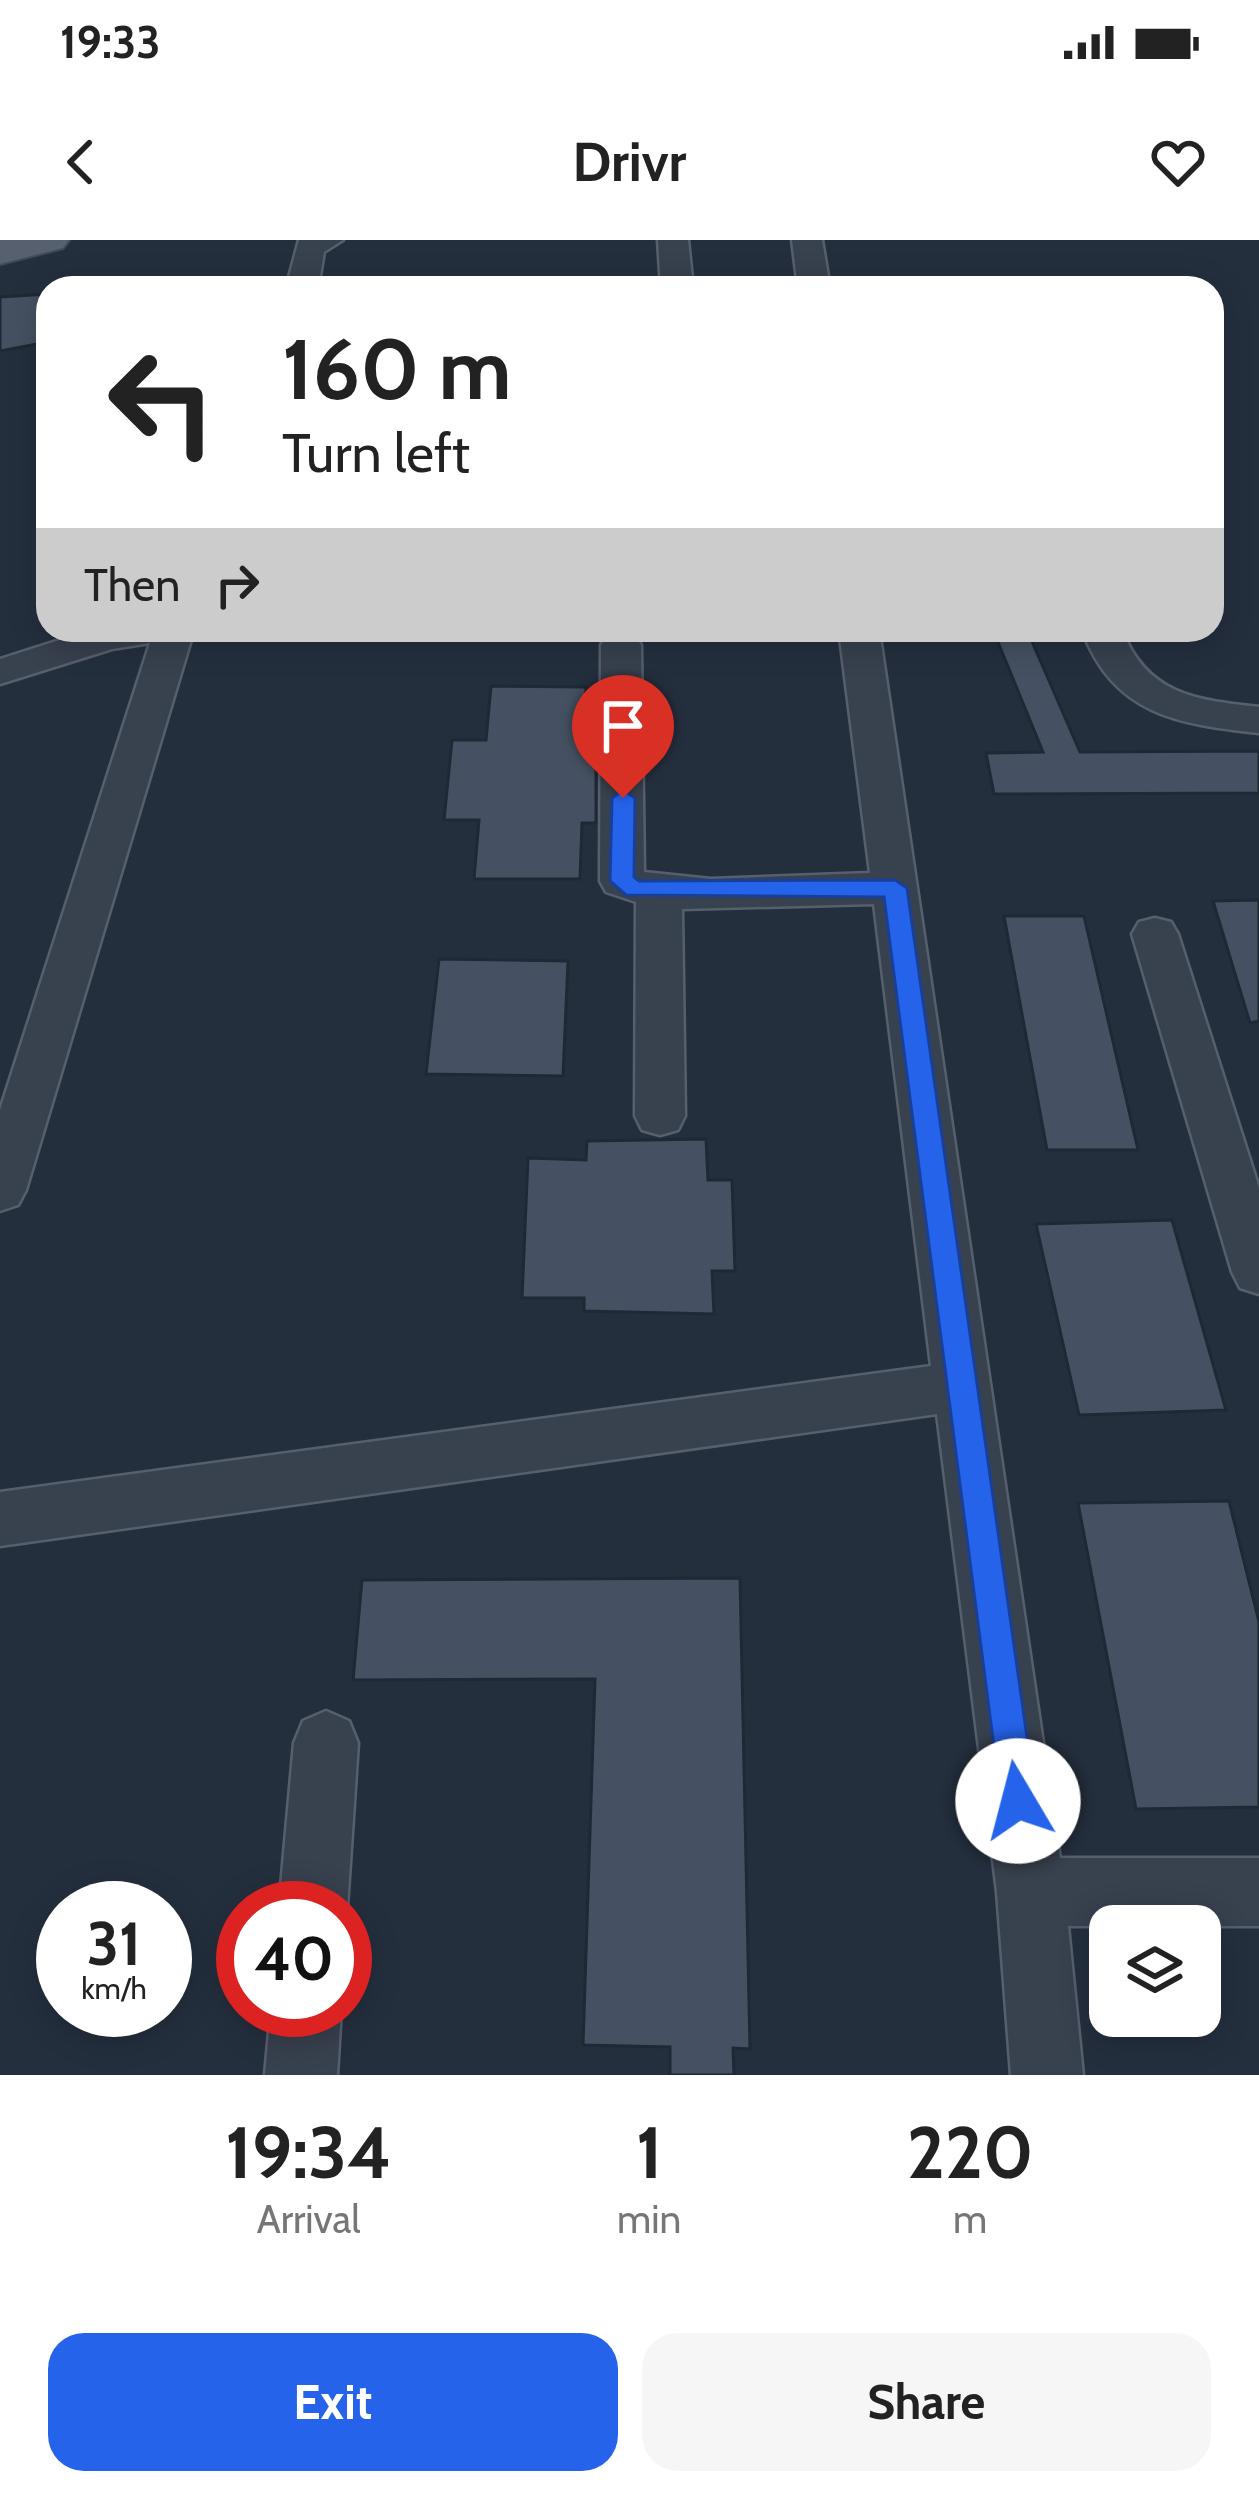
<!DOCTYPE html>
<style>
body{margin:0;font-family:Cabin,sans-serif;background:#f6f6f6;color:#222;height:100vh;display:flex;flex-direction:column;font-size:45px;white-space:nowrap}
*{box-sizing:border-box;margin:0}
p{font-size:39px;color:#767676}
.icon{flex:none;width:66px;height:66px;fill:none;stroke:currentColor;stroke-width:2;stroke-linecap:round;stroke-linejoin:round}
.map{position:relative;height:1835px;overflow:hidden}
.details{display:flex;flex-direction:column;background:#fff;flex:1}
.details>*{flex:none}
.guide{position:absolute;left:36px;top:36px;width:1188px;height:366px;border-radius:36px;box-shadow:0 6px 30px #0003;background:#fff;color:#222;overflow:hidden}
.controls{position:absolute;left:1089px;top:1665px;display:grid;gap:24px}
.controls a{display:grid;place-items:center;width:132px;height:132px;border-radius:24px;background:#fff;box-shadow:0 6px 30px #0003;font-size:60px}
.speed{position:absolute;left:36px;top:1641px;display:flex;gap:24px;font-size:60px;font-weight:700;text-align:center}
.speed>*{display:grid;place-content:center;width:156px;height:156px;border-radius:50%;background:#fff;box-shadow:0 6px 30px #0003;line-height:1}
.speed small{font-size:30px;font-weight:400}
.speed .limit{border:18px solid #d22;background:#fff;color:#111}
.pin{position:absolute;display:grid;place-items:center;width:102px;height:102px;color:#fff;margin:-123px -51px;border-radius:50% 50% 50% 0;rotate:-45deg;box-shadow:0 0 12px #0007}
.pin .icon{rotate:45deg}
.me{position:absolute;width:132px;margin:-66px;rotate:352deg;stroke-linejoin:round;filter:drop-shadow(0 0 9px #0008)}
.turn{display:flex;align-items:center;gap:42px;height:252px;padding:0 48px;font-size:54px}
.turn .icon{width:156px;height:156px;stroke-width:2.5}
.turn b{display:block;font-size:84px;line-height:102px}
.then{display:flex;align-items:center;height:114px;padding:0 48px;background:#0003;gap:24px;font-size:45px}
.eta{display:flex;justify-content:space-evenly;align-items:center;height:204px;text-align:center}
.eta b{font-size:72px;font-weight:800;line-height:84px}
.action{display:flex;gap:24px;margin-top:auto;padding:24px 48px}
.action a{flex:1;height:138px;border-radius:36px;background:#2563eb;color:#fff;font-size:48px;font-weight:800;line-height:138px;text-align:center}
.action a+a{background:#f6f6f6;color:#222}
.status{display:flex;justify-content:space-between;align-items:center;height:84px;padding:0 60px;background:#fff;direction:ltr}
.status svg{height:33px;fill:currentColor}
header{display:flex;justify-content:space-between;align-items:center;height:156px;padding:0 48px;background:#fff;font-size:54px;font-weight:800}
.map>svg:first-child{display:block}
.building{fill:#455162;stroke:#1f2835;stroke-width:3}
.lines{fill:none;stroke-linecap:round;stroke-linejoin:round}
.minor-casing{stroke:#565f6c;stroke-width:5}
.major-casing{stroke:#414a57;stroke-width:4}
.minor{fill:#38414e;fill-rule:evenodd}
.major{fill:#56606e;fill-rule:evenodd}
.route{fill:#2563eb;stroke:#184099;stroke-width:3}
</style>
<div class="status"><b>19:33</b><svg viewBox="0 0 49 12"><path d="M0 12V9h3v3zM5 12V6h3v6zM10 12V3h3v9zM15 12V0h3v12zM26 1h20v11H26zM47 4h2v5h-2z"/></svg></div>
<header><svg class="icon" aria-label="back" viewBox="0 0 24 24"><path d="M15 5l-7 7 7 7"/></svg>Drivr<svg class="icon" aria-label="heart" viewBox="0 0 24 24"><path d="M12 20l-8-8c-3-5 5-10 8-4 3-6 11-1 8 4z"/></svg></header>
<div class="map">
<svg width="1259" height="1835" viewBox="0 0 1259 1835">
<rect width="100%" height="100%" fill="#242f3e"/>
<!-- building -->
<g class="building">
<path d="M48 54V102L0 111V57Z"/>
<path d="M993 390H1027L1080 512 1259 511V553L994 554 986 513 1043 512Z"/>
<path d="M491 446 586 447 584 499H596V583H582L580 639H474L479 580H444L452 500H486Z"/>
<path d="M1259 660V781L1250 783 1213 661Z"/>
<path d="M1004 676H1084L1138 910H1047Z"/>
<path d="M439 719 568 721 563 836 426 834Z"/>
<path d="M706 899 708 940H732L735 1031H712L714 1074 584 1071V1058H522L528 918 586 920 587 901Z"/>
<path d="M1172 980 1226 1170 1079 1175 1036 984Z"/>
<path d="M1229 1261 1259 1382V1567L1136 1569 1078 1263Z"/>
<path d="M740 1338 750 1809 733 1808 734 1835H670V1807L583 1805 595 1439 353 1440 362 1340Z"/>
</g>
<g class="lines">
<!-- minor casing -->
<g class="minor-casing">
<g id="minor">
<path d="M299 0H343L324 12 318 48H286Z"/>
<path d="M658 0H688L693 48H661Z"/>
<path d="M792 0H822L830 48H798Z"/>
<path d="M91 390H194L26 950 18 965 0 971V870L150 403 112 409 0 444V419Z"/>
<path d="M839 390H879L1060 1618H1259V1686H1068L1083 1835H1011L997 1652 937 1174 0 1306V1252L931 1126 874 664 682 669 685 876 678 890 660 895 642 890 635 876 636 662 606 652 600 641 601 405 607 396H635L641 405 644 632 711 639 870 633Z"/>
<path d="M1082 390H1122C1147 455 1196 460 1259 467V493C1177 484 1114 475 1082 390Z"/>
<path d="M1155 678 1171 682 1178 694 1259 948V1054L1240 1048 1232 1032 1132 694 1139 682Z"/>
<path d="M326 1471 349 1481 358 1503 347 1668 345 1673V1668H279L294 1503 303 1481Z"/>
<path d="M271 1770H341L337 1835H265Z"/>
</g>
</g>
<!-- major casing -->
<g class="major-casing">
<path id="major" d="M0 0H69L63 8 0 24Z"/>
</g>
<!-- minor -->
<use href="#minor" class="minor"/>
<!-- major -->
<use href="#major" class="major"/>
</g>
<!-- route -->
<path class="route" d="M623 550 635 558 634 637 639 641 895 640 907 648 1036 1561 1031 1573 1018 1578 1006 1573 1001 1561 884 657 626 655 610 641 612 558Z"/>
</svg>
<div class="controls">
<a><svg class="icon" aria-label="layers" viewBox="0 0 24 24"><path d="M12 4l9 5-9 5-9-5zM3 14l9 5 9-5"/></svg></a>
</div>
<div class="speed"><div>31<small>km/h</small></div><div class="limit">40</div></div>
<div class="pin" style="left:623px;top:558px;background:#d93025"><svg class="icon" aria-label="arrive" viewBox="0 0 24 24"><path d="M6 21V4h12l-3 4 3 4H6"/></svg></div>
<svg class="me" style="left:1018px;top:1561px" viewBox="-20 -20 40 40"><circle r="19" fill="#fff"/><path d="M0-13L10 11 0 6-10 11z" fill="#2563eb"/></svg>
<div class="guide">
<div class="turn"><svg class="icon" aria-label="left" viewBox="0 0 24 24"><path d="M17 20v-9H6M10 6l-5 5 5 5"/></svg><div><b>160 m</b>Turn left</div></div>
<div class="then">Then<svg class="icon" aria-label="right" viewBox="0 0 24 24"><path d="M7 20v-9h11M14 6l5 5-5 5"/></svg></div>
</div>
</div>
<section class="details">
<div class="eta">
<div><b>19:34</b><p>Arrival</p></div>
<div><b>1</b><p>min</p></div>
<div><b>220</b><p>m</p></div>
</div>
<div class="action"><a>Exit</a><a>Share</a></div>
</section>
